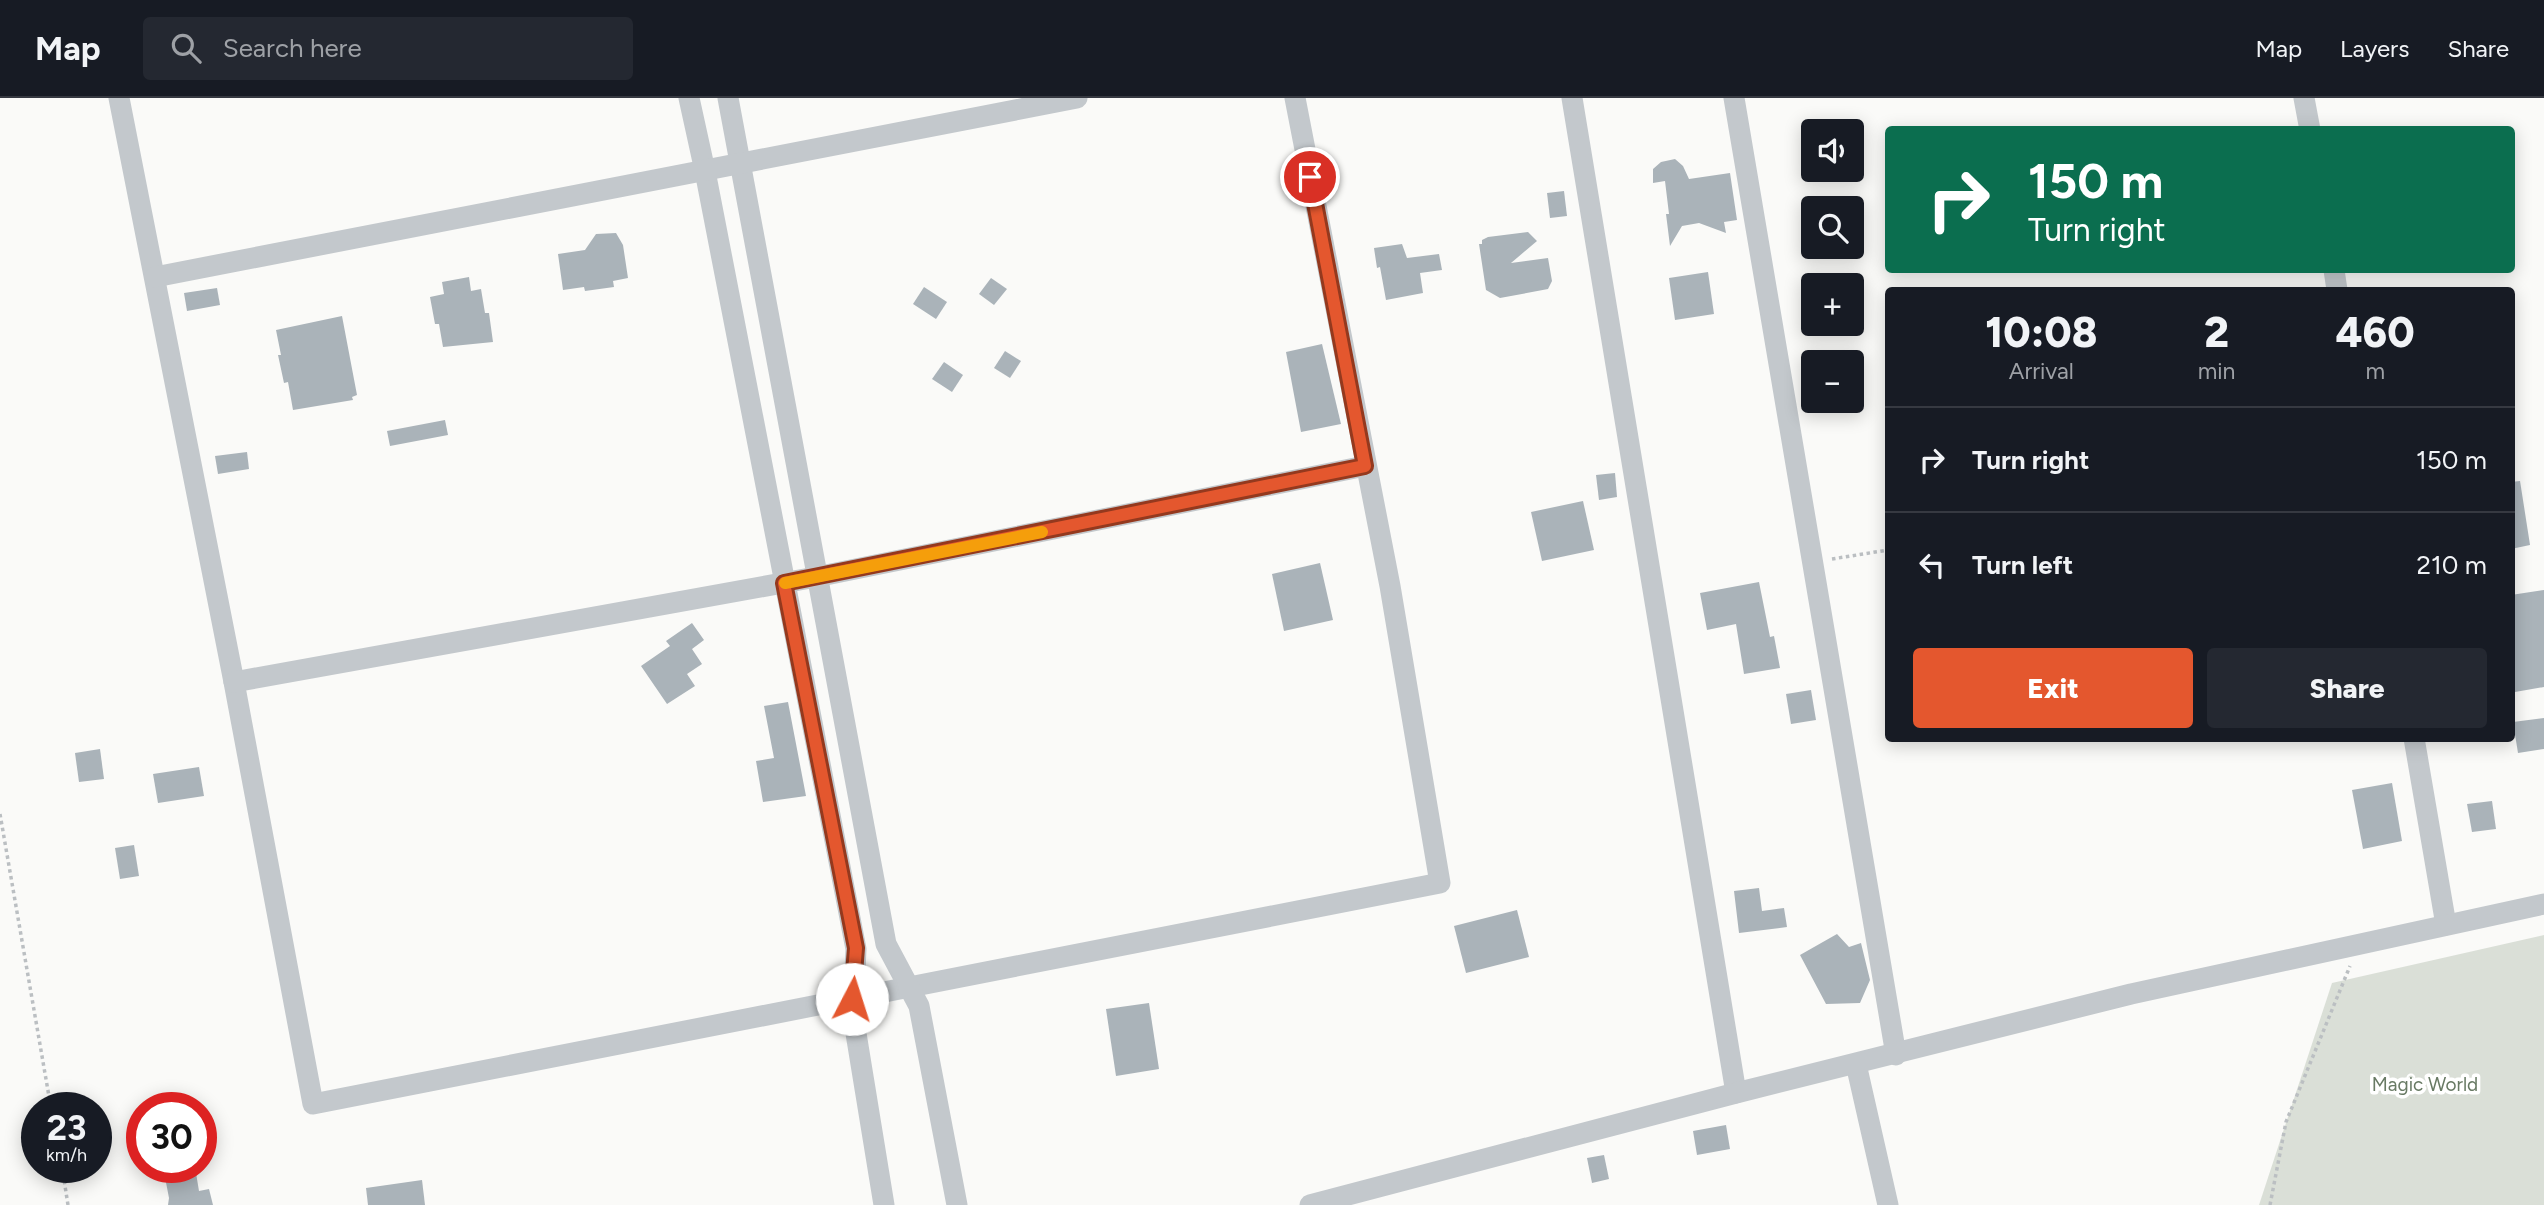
<!DOCTYPE html>
<meta charset="utf-8">
<style>
body{margin:0;font-family:Figtree,sans-serif;background:#242831;color:#f1f3f6;height:100vh;display:flex;flex-direction:column;font-size:26px;white-space:nowrap}
*{box-sizing:border-box;margin:0}
p{font-size:23px;color:#9ea1a6}
.icon{flex:none;width:38px;height:38px;fill:none;stroke:currentColor;stroke-width:2;stroke-linecap:round;stroke-linejoin:round}
.map{position:relative;flex:1;overflow:hidden}
.sheet{position:absolute;left:1885px;top:189px;width:630px;height:455px;display:flex;flex-direction:column;background:#171b24;border-radius:7px;box-shadow:0 4px 18px #0003}
.sheet>*{flex:none}
.guide{position:absolute;left:1885px;top:28px;width:630px;height:147px;border-radius:7px;box-shadow:0 4px 18px #0003;background:#0b6e4f;color:#fff;overflow:hidden}
.fabs{position:absolute;left:1801px;top:21px;display:grid;gap:14px}
.fabs a{display:grid;place-items:center;width:63px;height:63px;border-radius:7px;background:#171b24;box-shadow:0 4px 18px #0003;font-size:35px}
.speed{position:absolute;left:21px;top:994px;display:flex;gap:14px;font-size:35px;font-weight:700;text-align:center}
.speed>*{display:grid;place-content:center;width:91px;height:91px;border-radius:50%;background:#171b24;box-shadow:0 4px 18px #0003;line-height:1}
.speed small{font-size:18px;font-weight:400}
.speed .limit{border:10px solid #d22;background:#fff;color:#111}
.pin{position:absolute;display:grid;place-items:center;width:60px;height:60px;color:#fff;margin:-30px;border:4px solid #fff;border-radius:50%;box-shadow:0 2px 7px #0007}
.me{position:absolute;width:77px;margin:-38px;rotate:5deg;stroke-linejoin:round;filter:drop-shadow(0 0 5px #0008)}
.turn{display:flex;align-items:center;gap:24px;height:147px;padding:0 28px;font-size:32px}
.turn .icon{width:91px;height:91px;stroke-width:2.5}
.turn b{display:block;font-size:49px;line-height:60px}
.eta{display:flex;justify-content:space-evenly;align-items:center;height:119px;text-align:center}
.eta b{font-size:42px;font-weight:800;line-height:49px}
.cta{display:flex;gap:14px;margin-top:auto;padding:14px 28px}
.cta a{flex:1;height:80px;border-radius:7px;background:#e4572e;color:#fff;font-size:28px;font-weight:800;line-height:80px;text-align:center}
.cta a+a{background:#242831;color:#f1f3f6}
ul{padding:0;list-style:none}
li{display:flex;align-items:center;gap:21px;height:105px;padding:0 28px;border-top:2px solid #363941}
li div{flex:1}
li b{display:block;font-size:26px}
li em{font-style:normal}
header{display:flex;align-items:center;gap:42px;box-sizing:border-box;height:98px;padding:0 35px;background:#171b24;border-bottom:2px solid #363941}
header strong{font-size:33px}
nav{display:flex;gap:38px;margin-inline-start:auto;font-size:24px}
.search{width:490px;height:63px;background:#242831;display:flex;align-items:center;gap:18px;box-sizing:border-box;padding:0 24px;border-radius:7px;color:#9ea1a6;font-size:26px}
.map>svg:first-child{display:block}
.green{fill:#dadfd7}
.building{fill:#aab3b9}
.lines{fill:none;stroke-linecap:round;stroke-linejoin:round}
.path{stroke:#bbbfc2;stroke-width:3.5;stroke-dasharray:3.5 3.5;stroke-linecap:butt}
.minor{stroke:#c3c8cc;stroke-width:21}
.route-casing{stroke:#94391e;stroke-width:18}
.route{stroke:#e4572e;stroke-width:12}
.slow{stroke:#f59e0b;stroke-width:12}
.labels{text-anchor:middle;stroke-width:7;stroke-linejoin:round;paint-order:stroke}
.park-label{font-size:19px;fill:#687a64;stroke:#fff}
</style>
<header>
<strong>Map</strong>
<div class="search"><svg class="icon" aria-label="search" viewBox="0 0 24 24"><circle cx="10" cy="10" r="6"/><path d="M15 15l6 6"/></svg>Search here</div>
<nav><a>Map</a><a>Layers</a><a>Share</a></nav>
</header>
<div class="map">
<svg width="2544" height="1107" viewBox="0 0 2544 1107">
<rect width="100%" height="100%" fill="#fafaf8"/>
<!-- green -->
<path class="green" d="M2544 837V1107H2259L2332 885Z"/>
<!-- building -->
<g class="building">
<path d="M1675 61 1683 68 1689 81 1730 75 1737 122 1724 124 1726 135 1699 125 1682 128 1670 148 1666 116H1669L1665 83 1653 85V71L1661 64Z"/>
<path d="M1564 93 1567 118 1550 120 1547 95Z"/>
<path d="M1528 134 1537 143 1511 165 1548 160 1552 183 1548 191 1500 200 1486 192 1479 146H1482V142L1488 139Z"/>
<path d="M616 135 623 147 628 180 613 183 614 189 585 193 584 189 563 192 558 156 585 152 596 136Z"/>
<path d="M1402 146 1407 160 1439 156 1442 172 1420 175 1423 195 1386 202 1380 169 1377 170 1374 150Z"/>
<path d="M1708 174 1714 216 1675 222 1669 180Z"/>
<path d="M469 179 471 193 481 191 485 215H489L493 244 443 249 439 226H435L430 199 444 196 442 184Z"/>
<path d="M991 180 1007 191 994 207 979 196Z"/>
<path d="M924 189 947 204 936 221 913 206Z"/>
<path d="M217 190 220 207 187 213 184 195Z"/>
<path d="M342 218 357 297 352 299 353 302 293 312 288 284 284 285 278 257H281L276 232Z"/>
<path d="M1322 246 1341 326 1301 334 1286 254Z"/>
<path d="M1005 253 1021 263 1010 280 994 270Z"/>
<path d="M944 264 963 277 952 294 932 281Z"/>
<path d="M445 322 448 337 390 348 387 333Z"/>
<path d="M247 354 249 371 218 376 215 358Z"/>
<path d="M1615 375 1617 399 1599 402 1596 377Z"/>
<path d="M2520 383 2530 447 2511 451V384Z"/>
<path d="M1583 403 1594 452 1542 463 1531 414Z"/>
<path d="M1320 465 1333 522 1284 533 1272 476Z"/>
<path d="M1759 484 1770 539 1774 538 1780 570 1744 576 1736 526 1707 532 1700 495Z"/>
<path d="M2544 492V589L2515 594 2511 574V497Z"/>
<path d="M692 525 704 542 692 551 702 566 687 576 695 588 667 606 641 568 670 548 666 543Z"/>
<path d="M1811 592 1816 622 1791 626 1786 596Z"/>
<path d="M788 604 806 698 763 704 756 663 774 660 764 608Z"/>
<path d="M2544 620V651L2518 655 2513 624Z"/>
<path d="M100 651 104 681 79 684 75 655Z"/>
<path d="M199 669 204 698 158 705 153 676Z"/>
<path d="M2392 685 2402 743 2363 751 2352 692Z"/>
<path d="M2492 703 2496 731 2472 734 2467 706Z"/>
<path d="M134 747 139 778 120 781 115 750Z"/>
<path d="M1759 790 1762 813 1784 810 1787 829 1739 835 1734 793Z"/>
<path d="M1517 812 1529 859 1466 875 1454 828Z"/>
<path d="M1837 836 1849 849 1861 845 1870 882 1860 905 1826 906 1800 857Z"/>
<path d="M1149 905 1159 971 1116 978 1106 911Z"/>
<path d="M1726 1027 1730 1051 1697 1057 1693 1033Z"/>
<path d="M1604 1057 1609 1081 1592 1085 1587 1060Z"/>
<path d="M163 1069H195L199 1093 209 1091 213 1107H168L169 1100Z"/>
<path d="M422 1082 425 1107H368L366 1090Z"/>
</g>
<g class="lines">
<!-- path -->
<g class="path">
<path d="M1832 461 1888 452"/>
<path d="M0 716 51 1010"/>
<path d="M62 1069 68 1107"/>
<path d="M2270 1107 2286 1024 2350 868"/>
</g>
<!-- minor -->
<g class="minor">
<path d="M119 0 234 584 313 1006 1440 785 1390 488 1295 0"/>
<path d="M689 0 705 73 856 851 853 917 884 1107"/>
<path d="M728 0 886 846 919 908 957 1107"/>
<path d="M1572 0 1736 995"/>
<path d="M1734 0 1896 957"/>
<path d="M2304 0 2310 32"/>
<path d="M2334 172 2337 192"/>
<path d="M155 179 1077 0"/>
<path d="M234 584 816 479 1365 368"/>
<path d="M2414 640 2446 827"/>
<path d="M1856 966 1888 1107"/>
<path d="M1310 1107 1736 995 2131 896 2544 806"/>
</g>
</g>
<g class="lines">
<!-- route casing -->
<g class="route-casing">
<path id="route" d="M852 901 856 850 784 485 1365 368 1310 79"/>
</g>
<!-- route -->
<use href="#route" class="route"/>
<!-- slow -->
<path class="slow" d="M785 485 1042 434"/>
</g>
<g class="labels">
<!-- park labels -->
<g class="park-label">
<text x="2425" y="993">Magic World</text>
</g>
</g>
</svg>
<div class="fabs">
<a><svg class="icon" aria-label="sound" viewBox="0 0 24 24"><path d="M4 9h4l5-4v14l-5-4H4zM17 9q2 3 0 6"/></svg></a>
<a><svg class="icon" aria-label="search" viewBox="0 0 24 24"><circle cx="10" cy="10" r="6"/><path d="M15 15l6 6"/></svg></a>
<a>+</a>
<a>−</a>
</div>
<div class="speed"><div>23<small>km/h</small></div><div class="limit">30</div></div>
<div class="pin" style="left:1310px;top:79px;background:#d93025"><svg class="icon" aria-label="arrive" viewBox="0 0 24 24"><path d="M6 21V4h12l-3 4 3 4H6"/></svg></div>
<svg class="me" style="left:852px;top:901px" viewBox="-20 -20 40 40"><circle r="19" fill="#fff"/><path d="M0-13L10 11 0 6-10 11z" fill="#e4572e"/></svg>
<div class="guide">
<div class="turn"><svg class="icon" aria-label="right" viewBox="0 0 24 24"><path d="M7 20v-9h11M14 6l5 5-5 5"/></svg><div><b>150 m</b>Turn right</div></div>
</div>
<section class="sheet">
<div class="eta">
<div><b>10:08</b><p>Arrival</p></div>
<div><b>2</b><p>min</p></div>
<div><b>460</b><p>m</p></div>
</div>
<ul>
<li><svg class="icon" aria-label="right" viewBox="0 0 24 24"><path d="M7 20v-9h11M14 6l5 5-5 5"/></svg><div><b>Turn right</b></div><em>150 m</em></li>
<li><svg class="icon" aria-label="left" viewBox="0 0 24 24"><path d="M17 20v-9H6M10 6l-5 5 5 5"/></svg><div><b>Turn left</b></div><em>210 m</em></li>
</ul>
<div class="cta"><a>Exit</a><a>Share</a></div>
</section>
</div>
